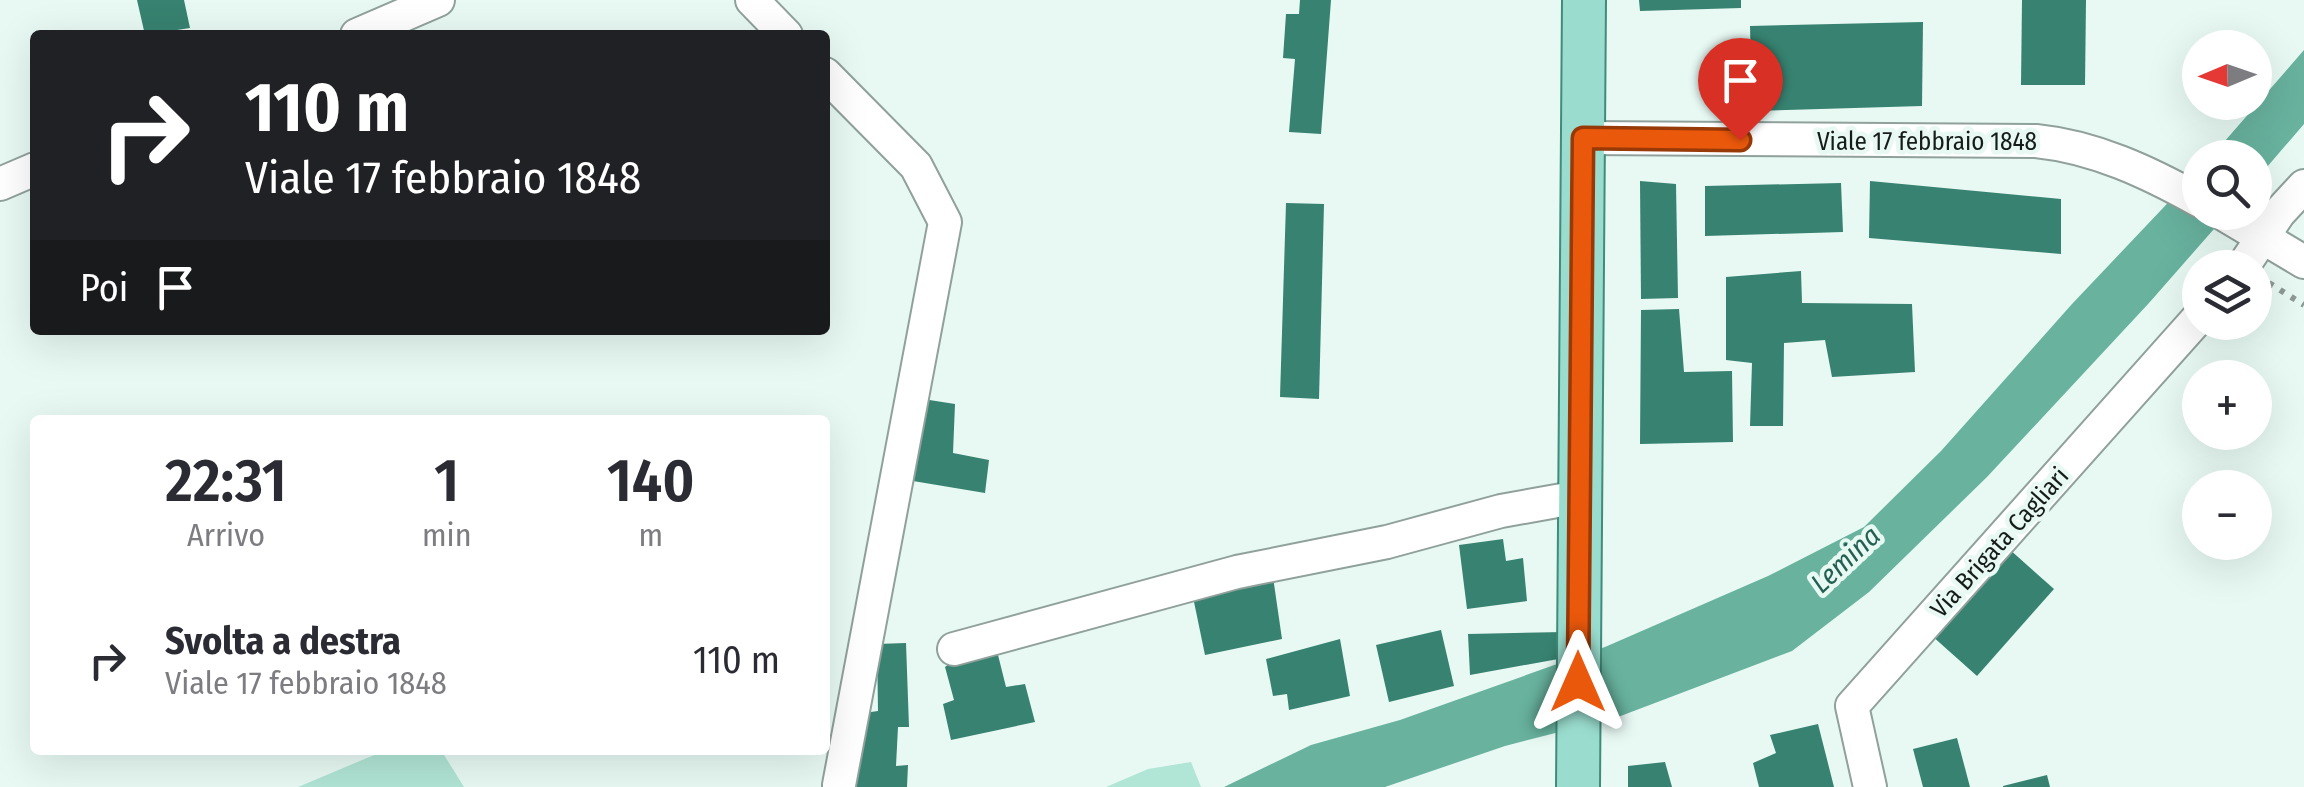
<!DOCTYPE html>
<html lang="it">
<meta charset="utf-8">
<style>
body{margin:0;font-family:"Fira Sans Condensed",sans-serif;background:#f2f2f3;color:#2b2b33;height:100vh;display:flex;flex-direction:column;font-size:38px;white-space:nowrap}
*{box-sizing:border-box;margin:0}
p{font-size:32px;color:#7c7c81}
.icon{flex:none;width:55px;height:55px;fill:none;stroke:currentColor;stroke-width:2;stroke-linecap:round;stroke-linejoin:round}
.map{position:relative;flex:1;overflow:hidden}
.details{position:absolute;left:30px;top:415px;width:800px;height:340px;display:flex;flex-direction:column;background:#fff;border-radius:10px;box-shadow:0 10px 40px #0002}
.details>*{flex:none}
.hud{position:absolute;left:30px;top:30px;width:800px;height:305px;border-radius:10px;box-shadow:0 10px 40px #0002;background:#202124;color:#fff;overflow:hidden}
.needle{width:65px;rotate:268deg}
.controls{position:absolute;left:2182px;top:30px;display:grid;gap:20px}
.controls a{display:grid;place-items:center;width:90px;height:90px;border-radius:50%;background:#fff;box-shadow:0 10px 40px #0002;font-size:50px}
.pin{position:absolute;display:grid;place-items:center;width:85px;height:85px;color:#fff;margin:-102px -42px;border-radius:50% 50% 50% 0;rotate:-45deg;box-shadow:0 0 10px #0007}
.pin .icon{rotate:45deg}
.me{position:absolute;width:110px;margin:-55px;rotate:0deg;stroke-linejoin:round;filter:drop-shadow(0 0 8px #0008)}
.turn{display:flex;align-items:center;gap:35px;height:210px;padding:0 50px;font-size:45px}
.turn .icon{width:130px;height:130px;stroke-width:2.5}
.turn b{display:block;font-size:70px;line-height:85px}
.then{display:flex;align-items:center;height:95px;padding:0 50px;background:#0003;gap:20px;font-size:38px}
.eta{display:flex;justify-content:space-evenly;align-items:center;height:170px;text-align:center}
.eta b{font-size:60px;font-weight:600;line-height:70px}
ul{padding:0;list-style:none}
li{display:flex;align-items:center;gap:30px;height:150px;padding:0 50px}
li div{flex:1}
li b{display:block;font-size:38px}
li em{font-style:normal}
.map>svg:first-child{display:block}
.green{fill:#b1e5d6}
.water{fill:#68b29e}
.building{fill:#378270}
.lines{fill:none;stroke-linecap:round;stroke-linejoin:round}
.minor-casing{stroke:#90a09b;stroke-width:36}
.major-casing{stroke:#408b7a;stroke-width:46}
.path{stroke:#8d9995;stroke-width:6;stroke-dasharray:5 8;stroke-linecap:butt}
.minor{stroke:#fff;stroke-width:32}
.major{stroke:#9addce;stroke-width:42}
.route-casing{stroke:#983908;stroke-width:25}
.route{stroke:#ea580c;stroke-width:18}
.labels{text-anchor:middle;stroke-width:9;stroke-linejoin:round;paint-order:stroke}
.street-label{font-size:25px;fill:#161c1a;stroke:#e8f9f4}
.water-label{font-size:28px;font-style:italic;fill:#246052;stroke:#e8f9f4}
</style>
<div class="map">
<svg width="2304" height="787" viewBox="0 0 2304 787">
<rect width="100%" height="100%" fill="#e8f9f4"/>
<!-- green -->
<g class="green">
<path d="M386 750H441L464 787H298Z"/>
<path d="M1191 762 1201 787H1106L1148 769Z"/>
</g>
<!-- water -->
<g class="water">
<path d="M2304 50V124L2255 181V158L2211 157Z"/>
<path d="M2200 169V212L2228 213 2149 303 1987 477 1869 592 1792 651 1618 717 1505 746 1385 787H1224L1311 745 1400 720 1605 647 1768 576 1864 527 1941 451 2072 304Z"/>
</g>
<!-- building -->
<g class="building">
<path d="M137 0H184L190 28 145 35Z"/>
<path d="M1300 0H1331L1321 134 1289 132 1295 59 1283 58 1286 14H1299Z"/>
<path d="M1639 0H1741V8L1640 11Z"/>
<path d="M2022 0H2086L2085 85H2021Z"/>
<path d="M1923 22 1922 106 1752 111 1750 26Z"/>
<path d="M1640 181 1676 184 1678 298 1641 299Z"/>
<path d="M1870 181 2061 199V254L1869 238Z"/>
<path d="M1841 183 1843 232 1705 236V186Z"/>
<path d="M1286 203 1324 204 1319 399 1280 397Z"/>
<path d="M1801 271 1802 303 1912 304 1915 372 1832 377 1825 340 1784 343 1783 426H1750L1752 363 1726 360V277Z"/>
<path d="M1679 309 1684 372 1732 371 1733 442 1640 444 1641 310Z"/>
<path d="M923 399 955 404 953 453 989 460 985 493 907 480Z"/>
<path d="M1503 539 1506 561 1523 558 1527 601 1467 609 1459 545Z"/>
<path d="M2008 548 2054 589 1977 676 1931 635Z"/>
<path d="M1273 577 1282 639 1205 655 1193 597Z"/>
<path d="M1441 630 1454 686 1389 702 1376 645Z"/>
<path d="M1564 632V658L1470 675 1468 634Z"/>
<path d="M1340 639 1350 696 1289 710 1287 694 1273 696 1266 659Z"/>
<path d="M906 643 909 727H898L896 766 908 765 907 787H853L864 713 878 711 877 644Z"/>
<path d="M996 647 1006 687 1025 684 1035 722 951 740 943 704 954 700 945 667 961 655Z"/>
<path d="M1818 724 1834 787H1759L1753 763 1776 753 1770 735Z"/>
<path d="M1957 738 1970 787H1923L1913 749Z"/>
<path d="M1665 762 1672 787H1628V766Z"/>
<path d="M2047 775 2050 787H2003V786Z"/>
</g>
<g class="lines">
<!-- minor casing -->
<g class="minor-casing">
<g id="minor">
<path d="M752 0 786 35"/>
<path d="M357 35 438 0"/>
<path d="M825 74 916 166 945 222 839 785"/>
<path d="M1583 138 2036 141C2095 147 2148 172 2200 201"/>
<path d="M0 184 35 169"/>
<path d="M2220 212 2304 262"/>
<path d="M2242 268 2279 213 2304 186"/>
<path d="M954 649 1237 572 1387 542 1501 511 1579 497"/>
<path d="M1870 787 1852 706 2200 316"/>
</g>
</g>
<!-- major casing -->
<g class="major-casing">
<path id="major" d="M1578 787 1584 0"/>
</g>
<!-- path -->
<path class="path" d="M2269 283 2304 305"/>
<!-- minor -->
<use href="#minor" class="minor"/>
<!-- major -->
<use href="#major" class="major"/>
</g>
<g class="lines">
<!-- route casing -->
<g class="route-casing">
<path id="route" d="M1578 682 1583 138 1740 140"/>
</g>
<!-- route -->
<use href="#route" class="route"/>
</g>
<g class="labels">
<!-- street labels -->
<g class="street-label">
<text x="1927" y="150">Viale 17 febbraio 1848</text>
<text transform="translate(1999 542) rotate(-48)" y="9">Via Brigata Cagliari</text>
</g>
<!-- water labels -->
<g class="water-label">
<text transform="translate(1845 559) rotate(-43)" y="10">Lemina</text>
</g>
</g>
</svg>
<div class="controls">
<a><svg class="needle" viewBox="-14 -14 28 28"><path d="M0-13l5 13h-10z" fill="#e53935"/><path d="M0 13l5-13h-10z" fill="#7c7c81"/></svg></a>
<a><svg class="icon" aria-label="search" viewBox="0 0 24 24"><circle cx="10" cy="10" r="6"/><path d="M15 15l6 6"/></svg></a>
<a><svg class="icon" aria-label="layers" viewBox="0 0 24 24"><path d="M12 4l9 5-9 5-9-5zM3 14l9 5 9-5"/></svg></a>
<a>+</a>
<a>−</a>
</div>
<div class="pin" style="left:1740px;top:140px;background:#d93025"><svg class="icon" aria-label="arrive" viewBox="0 0 24 24"><path d="M6 21V4h12l-3 4 3 4H6"/></svg></div>
<svg class="me" style="left:1578px;top:682px" viewBox="-20 -20 40 40"><path d="M0-17L14 15 0 8-14 15z" fill="#ea580c" stroke="#fff" stroke-width="4"/></svg>
<div class="hud">
<div class="turn"><svg class="icon" aria-label="right" viewBox="0 0 24 24"><path d="M7 20v-9h11M14 6l5 5-5 5"/></svg><div><b>110 m</b>Viale 17 febbraio 1848</div></div>
<div class="then">Poi<svg class="icon" aria-label="arrive" viewBox="0 0 24 24"><path d="M6 21V4h12l-3 4 3 4H6"/></svg></div>
</div>
<section class="details">
<div class="eta">
<div><b>22:31</b><p>Arrivo</p></div>
<div><b>1</b><p>min</p></div>
<div><b>140</b><p>m</p></div>
</div>
<ul>
<li><svg class="icon" aria-label="right" viewBox="0 0 24 24"><path d="M7 20v-9h11M14 6l5 5-5 5"/></svg><div><b>Svolta a destra</b><p>Viale 17 febbraio 1848</p></div><em>110 m</em></li>
</ul>
</section>
</div>
